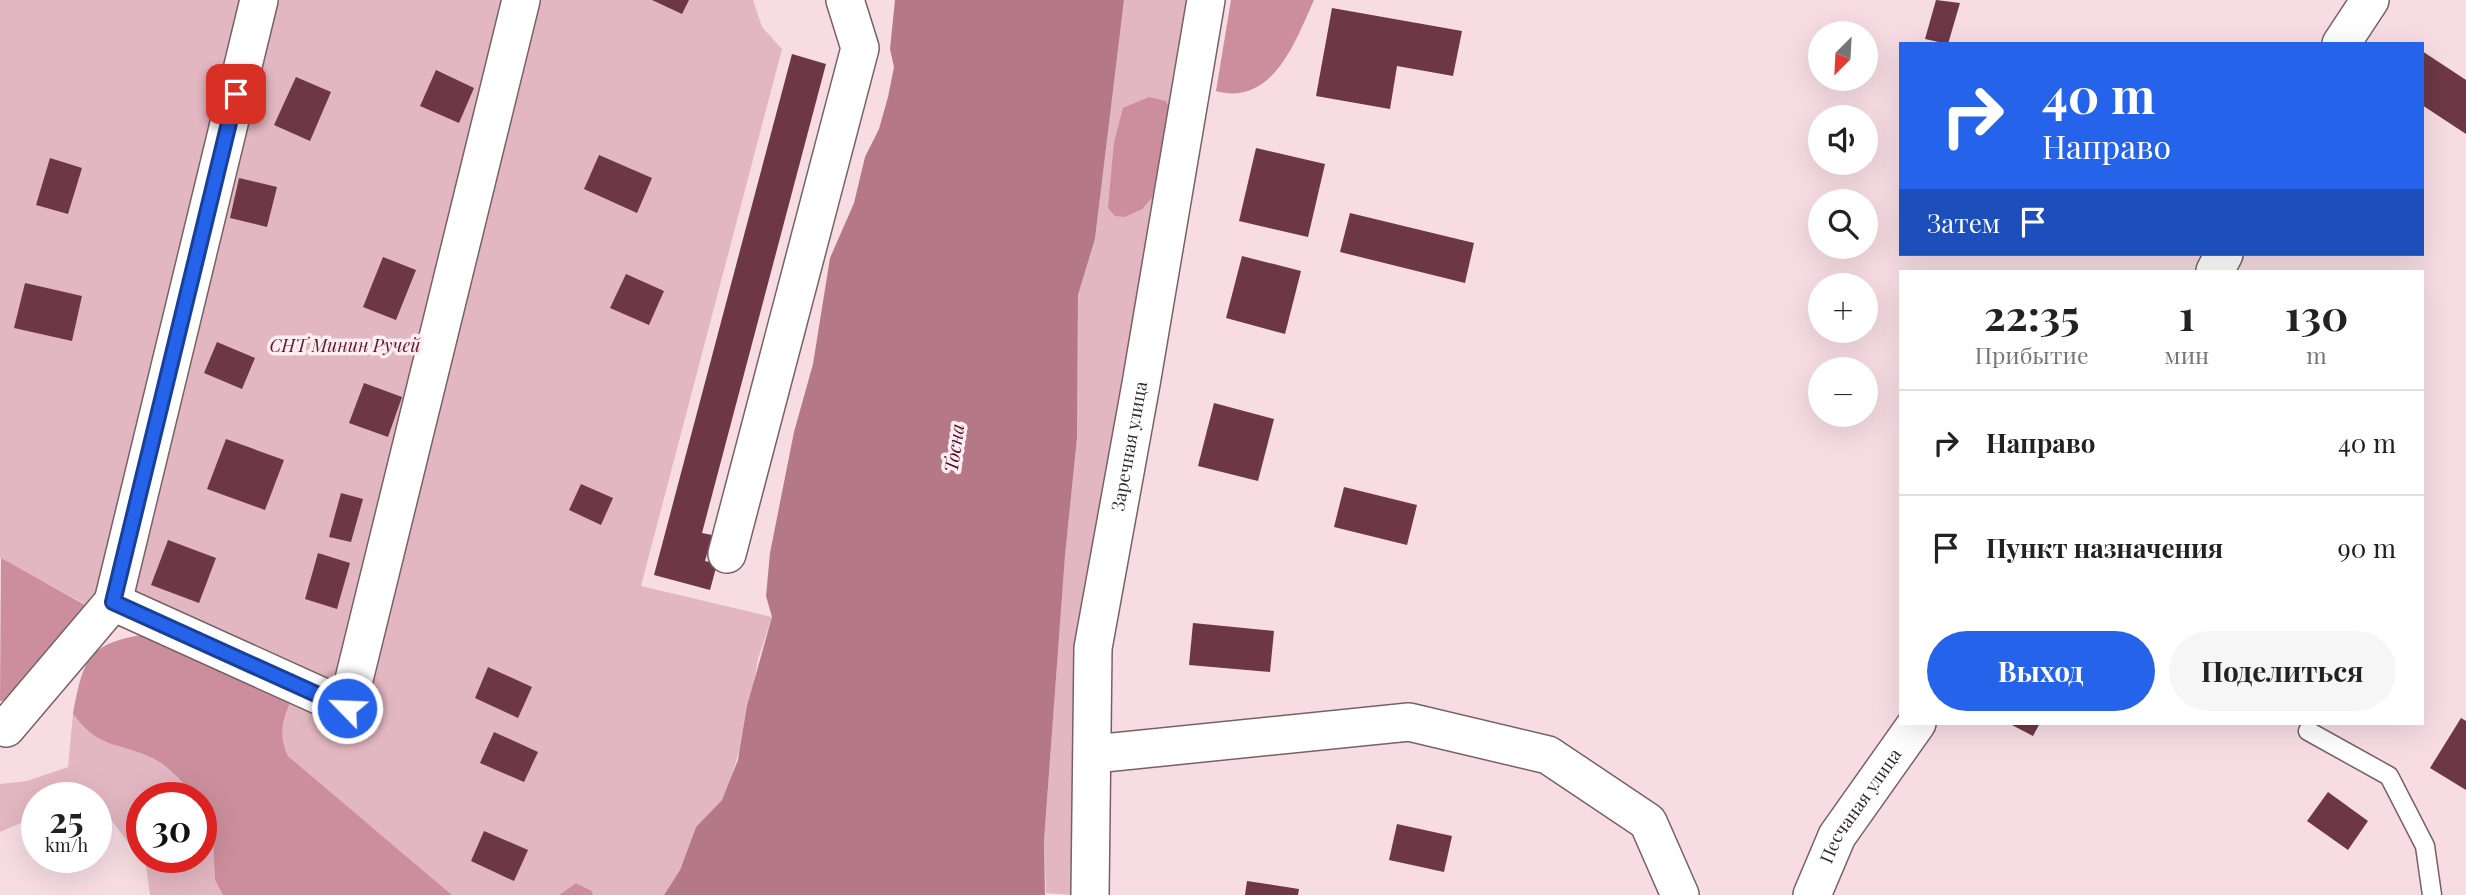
<!DOCTYPE html>
<html lang="ru">
<meta charset="utf-8">
<style>
body{margin:0;font-family:"Playfair Display",serif;background:#f6f6f6;color:#222;height:100vh;display:flex;flex-direction:column;font-size:26px;white-space:nowrap}
*{box-sizing:border-box;margin:0}
p{font-size:23px;color:#767676}
.icon{flex:none;width:38px;height:38px;fill:none;stroke:currentColor;stroke-width:2;stroke-linecap:round;stroke-linejoin:round}
.map{position:relative;flex:1;overflow:hidden}
.panel{position:absolute;left:1899px;top:270px;width:525px;height:455px;display:flex;flex-direction:column;background:#fff;border-radius:0px;box-shadow:0 7px 28px #0002}
.panel>*{flex:none}
.banner{position:absolute;left:1899px;top:42px;width:525px;height:214px;border-radius:0px;box-shadow:0 7px 28px #0002;background:#2563eb;color:#fff;overflow:hidden}
.needle{width:46px;rotate:204deg}
.controls{position:absolute;left:1808px;top:21px;display:grid;gap:14px}
.controls a{display:grid;place-items:center;width:70px;height:70px;border-radius:50%;background:#fff;box-shadow:0 7px 28px #0002;font-size:35px}
.speed{position:absolute;left:21px;top:782px;display:flex;gap:14px;font-size:35px;font-weight:700;text-align:center}
.speed>*{display:grid;place-content:center;width:91px;height:91px;border-radius:50%;background:#fff;box-shadow:0 7px 28px #0002;line-height:1}
.speed small{font-size:18px;font-weight:400}
.speed .limit{border:10px solid #d22;background:#fff;color:#111}
.pin{position:absolute;display:grid;place-items:center;width:60px;height:60px;color:#fff;margin:-30px;border-radius:14px;box-shadow:0 4px 10px #0006}
.me{position:absolute;width:77px;margin:-38px;rotate:294deg;stroke-linejoin:round;filter:drop-shadow(0 0 5px #0008)}
.turn{display:flex;align-items:center;gap:24px;height:147px;padding:0 28px;font-size:32px}
.turn .icon{width:91px;height:91px;stroke-width:2.5}
.turn b{display:block;font-size:49px;line-height:60px}
.then{display:flex;align-items:center;height:66px;padding:0 28px;background:#0003;gap:14px;font-size:26px}
.eta{display:flex;justify-content:space-evenly;align-items:center;height:119px;text-align:center}
.eta b{font-size:42px;font-weight:700;line-height:49px}
.cta{display:flex;gap:14px;margin-top:auto;padding:14px 28px}
.cta a{flex:1;height:80px;border-radius:42px;background:#2563eb;color:#fff;font-size:28px;font-weight:700;line-height:80px;text-align:center}
.cta a+a{background:#f6f6f6;color:#222}
ul{padding:0;list-style:none}
li{display:flex;align-items:center;gap:21px;height:105px;padding:0 28px;border-top:2px solid #e0e0e0}
li div{flex:1}
li b{display:block;font-size:26px}
li em{font-style:normal}
.map>svg:first-child{display:block}
.green{fill:#e3b7c1}
.forest{fill:#cc8e9c}
.water{fill:#b57887}
.building{fill:#6d3746}
.lines{fill:none;stroke-linecap:round;stroke-linejoin:round}
.lane-casing{stroke:#776166;stroke-width:21}
.street-casing{stroke:#776166;stroke-width:40}
.lane{stroke:#fff;stroke-width:18}
.street{stroke:#fff;stroke-width:37}
.route-casing{stroke:#184099;stroke-width:18}
.route{stroke:#2563eb;stroke-width:12}
.labels{text-anchor:middle;stroke-width:7;stroke-linejoin:round;paint-order:stroke}
.park-label{font-size:18px;font-style:italic;fill:#601630;stroke:#feeef1}
.street-label{font-size:18px;fill:#342a2c;stroke:#feeef1}
.water-label{font-size:19px;font-style:italic;fill:#510524;stroke:#feeef1}
</style>
<div class="map">
<svg width="2466" height="895" viewBox="0 0 2466 895">
<rect width="100%" height="100%" fill="#f7dde3"/>
<!-- green -->
<g class="green">
<path d="M0 0H753L762 27 782 49 641 586 772 617 758 659 744 736 730 781 722 800 696 827 680 870 664 895H593L592 891 576 883 559 895H452L288 756C279 735 283 723 290 703L142 635 0 558Z"/>
<path d="M1124 0H1188L1182 30 1174 120 1083 641 1072 851 1074 895 1046 893 1044 841 1065 556 1077 438 1078 295 1095 239Z"/>
<path d="M73 714C100 750 116 741 152 758 170 766 183 784 197 798H142V858H201V802L212 826 215 880 223 895H150L146 866 90 792 77 798H37V816L0 832V784L27 781 68 767Z"/>
</g>
<!-- forest -->
<g class="forest">
<path d="M1231 0H1314C1296 40 1273 107 1216 91Z"/>
<path d="M1149 97 1166 101 1170 109 1152 198 1142 209 1125 217 1115 216 1108 208 1114 142 1123 108Z"/>
<path d="M1 558 87 606 11 700 0 701Z"/>
<path d="M142 635 290 703C282 723 279 736 288 756L452 895H223L215 880 212 826 201 798H197C183 784 170 766 152 758 116 741 100 750 73 714 83 662 86 644 142 635Z"/>
<path d="M576 883 592 891 593 895H559Z"/>
</g>
<!-- water -->
<path class="water" d="M895 0H1124L1095 239 1078 295 1077 438 1065 556 1044 841 1045 895H664L680 870 696 827 722 800 738 760 747 706 772 617 766 596 770 553 794 432 813 364 830 258 854 203 865 157 879 129 888 97 894 67 890 49Z"/>
<!-- building -->
<g class="building">
<path d="M652 0H689L682 14Z"/>
<path d="M1936 0 1960 3 1948 44 1925 39Z"/>
<path d="M1332 8 1462 31 1453 76 1397 66 1390 109 1316 96Z"/>
<path d="M2422 51 2466 80V134L2422 105Z"/>
<path d="M792 54 826 64 702 533 712 535 705 561 717 564 710 590 654 575Z"/>
<path d="M436 70 474 88 459 123 420 106Z"/>
<path d="M296 77 331 92 310 141 274 125Z"/>
<path d="M1256 148 1325 164 1308 237 1239 221Z"/>
<path d="M599 155 652 178 637 213 584 189Z"/>
<path d="M50 158 82 168 68 214 36 205Z"/>
<path d="M239 178 277 187 267 227 230 218Z"/>
<path d="M1350 213 1474 243 1465 283 1340 252Z"/>
<path d="M1242 256 1301 271 1285 334 1226 318Z"/>
<path d="M383 257 416 270 396 320 363 307Z"/>
<path d="M626 274 664 291 649 325 610 308Z"/>
<path d="M25 283 82 296 72 341 14 328Z"/>
<path d="M217 342 255 358 242 389 204 373Z"/>
<path d="M364 383 402 397 388 437 349 423Z"/>
<path d="M1214 403 1274 419 1258 481 1198 466Z"/>
<path d="M226 439 284 460 265 510 207 489Z"/>
<path d="M581 484 613 498 601 525 569 510Z"/>
<path d="M1344 487 1417 505 1407 545 1334 527Z"/>
<path d="M341 493 363 499 351 542 329 537Z"/>
<path d="M168 540 216 558 199 603 151 585Z"/>
<path d="M318 553 350 563 337 609 305 599Z"/>
<path d="M1193 623 1274 631 1270 672 1189 665Z"/>
<path d="M488 667 532 687 518 718 475 698Z"/>
<path d="M2461 718 2466 721V790L2430 768Z"/>
<path d="M2008 723H2040L2033 736Z"/>
<path d="M494 732 538 752 524 782 480 763Z"/>
<path d="M2328 792 2368 821 2348 850 2307 821Z"/>
<path d="M1397 824 1452 836 1444 872 1389 860Z"/>
<path d="M484 831 528 850 514 881 471 861Z"/>
<path d="M1247 881 1299 889 1298 895H1245Z"/>
</g>
<g class="lines">
<!-- lane casing -->
<g class="lane-casing">
<path id="lane" d="M2308 731 2389 776 2425 846 2432 895"/>
</g>
<!-- street casing -->
<g class="street-casing">
<g id="street">
<path d="M2341 44 2370 0"/>
<path d="M2215 271 2224 254"/>
<path d="M727 554 860 48 845 0"/>
<path d="M113 602 259 0"/>
<path d="M6 728 113 602 347 708 521 0"/>
<path d="M1094 754 1409 722 1548 755 1648 822 1680 895"/>
<path id="s1" d="M1090 895 1093 648 1141 384 1206 0"/>
<path id="s2" d="M1812 895 1837 836 1917 723"/>
</g>
</g>
<!-- lane -->
<use href="#lane" class="lane"/>
<!-- street -->
<use href="#street" class="street"/>
</g>
<g class="lines">
<!-- route casing -->
<g class="route-casing">
<path id="route" d="M236 94 113 602 347 708"/>
</g>
<!-- route -->
<use href="#route" class="route"/>
</g>
<g class="labels">
<!-- park labels -->
<g class="park-label">
<text x="345" y="352">СНТ Минин Ручей</text>
</g>
<!-- street labels -->
<g class="street-label">
<text dy="6" stroke="none"><textPath href="#s1" startOffset="452">Заречная улица</textPath></text>
<text dy="6" stroke="none"><textPath href="#s2" startOffset="102">Песчаная улица</textPath></text>
</g>
<!-- water labels -->
<g class="water-label">
<text transform="translate(954 448) rotate(-82)" y="7">Тосна</text>
</g>
</g>
</svg>
<div class="controls">
<a><svg class="needle" viewBox="-14 -14 28 28"><path d="M0-13l5 13h-10z" fill="#e53935"/><path d="M0 13l5-13h-10z" fill="#767676"/></svg></a>
<a><svg class="icon" aria-label="sound" viewBox="0 0 24 24"><path d="M4 9h4l5-4v14l-5-4H4zM17 9q2 3 0 6"/></svg></a>
<a><svg class="icon" aria-label="search" viewBox="0 0 24 24"><circle cx="10" cy="10" r="6"/><path d="M15 15l6 6"/></svg></a>
<a>+</a>
<a>−</a>
</div>
<div class="speed"><div>25<small>km/h</small></div><div class="limit">30</div></div>
<div class="pin" style="left:236px;top:94px;background:#d93025"><svg class="icon" aria-label="arrive" viewBox="0 0 24 24"><path d="M6 21V4h12l-3 4 3 4H6"/></svg></div>
<svg class="me" style="left:347px;top:708px" viewBox="-20 -20 40 40"><circle r="17" fill="#2563eb" stroke="#fff" stroke-width="3"/><path d="M0-11L8 9 0 5-8 9z" fill="#fff"/></svg>
<div class="banner">
<div class="turn"><svg class="icon" aria-label="right" viewBox="0 0 24 24"><path d="M7 20v-9h11M14 6l5 5-5 5"/></svg><div><b>40 m</b>Направо</div></div>
<div class="then">Затем<svg class="icon" aria-label="arrive" viewBox="0 0 24 24"><path d="M6 21V4h12l-3 4 3 4H6"/></svg></div>
</div>
<section class="panel">
<div class="eta">
<div><b>22:35</b><p>Прибытие</p></div>
<div><b>1</b><p>мин</p></div>
<div><b>130</b><p>m</p></div>
</div>
<ul>
<li><svg class="icon" aria-label="right" viewBox="0 0 24 24"><path d="M7 20v-9h11M14 6l5 5-5 5"/></svg><div><b>Направо</b></div><em>40 m</em></li>
<li><svg class="icon" aria-label="arrive" viewBox="0 0 24 24"><path d="M6 21V4h12l-3 4 3 4H6"/></svg><div><b>Пункт назначения</b></div><em>90 m</em></li>
</ul>
<div class="cta"><a>Выход</a><a>Поделиться</a></div>
</section>
</div>
